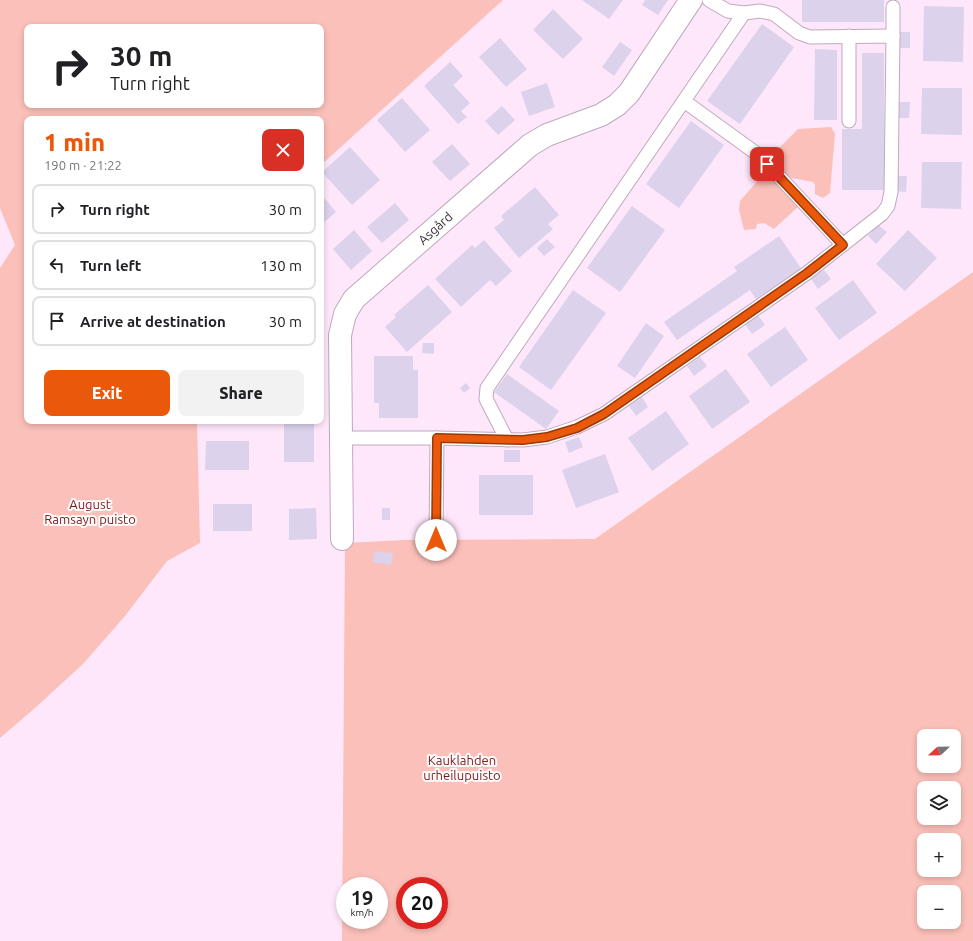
<!DOCTYPE html>
<meta charset="utf-8">
<style>
body{margin:0;font-family:Ubuntu,sans-serif;background:#f2f2f2;color:#202124;height:100vh;display:flex;flex-direction:column;font-size:15px;white-space:nowrap}
*{box-sizing:border-box;margin:0}
p{font-size:13px;color:#757577}
.icon{flex:none;width:22px;height:22px;fill:none;stroke:currentColor;stroke-width:2;stroke-linecap:round;stroke-linejoin:round}
.map{position:relative;flex:1;overflow:hidden}
.panel{position:absolute;left:24px;top:116px;width:300px;height:308px;display:flex;flex-direction:column;background:#fff;border-radius:8px;box-shadow:0 2px 6px #0003}
.panel>*{flex:none}
.guide{position:absolute;left:24px;top:24px;width:300px;height:84px;border-radius:8px;box-shadow:0 2px 6px #0003;background:#fff;color:#202124;overflow:hidden}
.needle{width:26px;rotate:248deg}
.buttons{position:absolute;left:917px;top:729px;display:grid;gap:8px}
.buttons a{display:grid;place-items:center;width:44px;height:44px;border-radius:8px;background:#fff;box-shadow:0 2px 6px #0003;font-size:20px}
.speed{position:absolute;left:336px;top:877px;display:flex;gap:8px;font-size:20px;font-weight:700;text-align:center}
.speed>*{display:grid;place-content:center;width:52px;height:52px;border-radius:50%;background:#fff;box-shadow:0 2px 6px #0003;line-height:1}
.speed small{font-size:10px;font-weight:400}
.speed .limit{border:6px solid #d22;background:#fff;color:#111}
.pin{position:absolute;display:grid;place-items:center;width:34px;height:34px;color:#fff;margin:-17px;border-radius:8px;box-shadow:0 2px 6px #0006}
.me{position:absolute;width:44px;margin:-22px;rotate:0deg;stroke-linejoin:round;filter:drop-shadow(0 0 3px #0008)}
.turn{display:flex;align-items:center;gap:14px;height:84px;padding:0 20px;font-size:18px}
.turn .icon{width:52px;height:52px;stroke-width:2.5}
.turn b{display:block;font-size:28px;line-height:34px}
.round{display:grid;place-items:center;flex:none;width:42px;height:42px;border-radius:8px;background:#f2f2f2}
.head{display:flex;align-items:center;justify-content:space-between;height:68px;padding:0 20px}
h1{font-size:24px;font-weight:800;line-height:30px;color:#ea580c}
.button{display:flex;gap:8px;margin-top:auto;padding:8px 20px}
.button a{flex:1;height:46px;border-radius:8px;background:#ea580c;color:#fff;font-size:16px;font-weight:800;line-height:46px;text-align:center}
.button a+a{background:#f2f2f2;color:#202124}
ul{padding:0;list-style:none}
li{display:flex;align-items:center;gap:12px;height:50px;margin:0 8px 6px;padding:0 12px;border:2px solid #e0e0e0;border-radius:8px}
li div{flex:1}
li b{display:block;font-size:15px}
li em{font-style:normal}
.map>svg:first-child{display:block}
.green{fill:#fbc0b9;fill-rule:evenodd}
.building{fill:#dcd2ec}
.lines{fill:none;stroke-linecap:round;stroke-linejoin:round}
.lane-casing{stroke:#bfa9bb;stroke-width:15}
.street-casing{stroke:#bfa9bb;stroke-width:24}
.lane{stroke:#fff;stroke-width:13}
.street{stroke:#fff;stroke-width:22}
.route-casing{stroke:#983908;stroke-width:10}
.route{stroke:#ea580c;stroke-width:7}
.labels{text-anchor:middle;stroke-width:4;stroke-linejoin:round;paint-order:stroke}
.street-label{font-size:13px;fill:#393138;stroke:#fcfcfc}
.park-label{font-size:13px;fill:#7e1a1a;stroke:#fcfcfc}
</style>
<div class="map">
<svg width="973" height="941" viewBox="0 0 973 941">
<rect width="100%" height="100%" fill="#fee7fb"/>
<!-- green -->
<g class="green">
<path d="M0 0H503L321 165V119H27V421H197L200 543 167 561 125 616 83 664 35 708 0 738V268L15 245 0 208ZM27 27H321V105H27Z"/>
<path d="M831 127 835 134 830 193 823 198 815 194V185L813 182 792 178 789 180 768 159 798 129Z"/>
<path d="M761 168 764 169 799 206 774 229 764 223 757 224 756 229 744 230 739 210 740 201 759 179Z"/>
<path d="M973 272V941H342L345 543 405 540 595 539ZM924 736H954V766H924ZM924 788H954V818H924ZM924 840H954V870H924ZM345 886H379V920H345ZM405 886H439V920H405ZM924 892H954V922H924Z"/>
</g>
<!-- building -->
<g class="building">
<path d="M582 0H623L609 19Z"/>
<path d="M645 0H668L658 15 642 5Z"/>
<rect x="802" y="0" width="82" height="22"/>
<path d="M924 6 964 7 963 62 923 61Z"/>
<path d="M553 9 583 39 563 59 533 30Z"/>
<path d="M762 24 794 47 740 124 707 101Z"/>
<rect x="898" y="32" width="12" height="16"/>
<path d="M500 38 527 69 506 87 479 57Z"/>
<path d="M620 42 632 50 614 76 602 67Z"/>
<path d="M815 49 837 50V120H814Z"/>
<path d="M862 53H884V190H842V129H862Z"/>
<path d="M450 62 463 76 453 85 470 103 461 111 467 117 458 124 424 86Z"/>
<path d="M547 83 555 107 529 116 521 92Z"/>
<path d="M922 88H962V135L921 134Z"/>
<path d="M402 98 430 130 405 152 377 120Z"/>
<path d="M898 102H910L909 118H898Z"/>
<path d="M502 106 515 120 498 135 485 121Z"/>
<path d="M691 121 724 145 679 208 646 184Z"/>
<path d="M452 144 470 164 450 181 432 162Z"/>
<path d="M350 147 380 180 352 205 322 172Z"/>
<path d="M922 162H962L961 209 921 208Z"/>
<path d="M895 176H907L906 192 895 191Z"/>
<path d="M535 187 559 215 548 224 553 229 519 258 494 228 504 220 501 216Z"/>
<path d="M321 194 336 212 321 225Z"/>
<path d="M395 203 409 220 382 243 367 227Z"/>
<path d="M632 206 665 230 620 292 587 268Z"/>
<path d="M878 225 887 232 876 244 868 236Z"/>
<path d="M354 230 372 251 351 270 333 249Z"/>
<path d="M908 230 937 258 905 291 876 264Z"/>
<path d="M779 236 801 268 756 299 750 290 677 340 664 322 737 271 734 267Z"/>
<path d="M547 239 555 247 544 256 537 248Z"/>
<path d="M484 240 512 271 496 286 490 280 461 307 435 279 472 245 475 248Z"/>
<path d="M824 270 831 279 818 289 811 279Z"/>
<path d="M853 280 877 313 839 340 815 308Z"/>
<path d="M428 285 452 312 407 352 385 327 396 317 394 315Z"/>
<path d="M573 290 606 313 551 390 519 367Z"/>
<path d="M758 315 765 325 752 334 745 324Z"/>
<path d="M646 323 664 336 635 378 617 366Z"/>
<path d="M785 327 808 360 771 387 747 354Z"/>
<path d="M423 343H434V354L422 353Z"/>
<path d="M374 356H413V370H418V418H379V403H374Z"/>
<path d="M700 357 707 366 694 376 687 366Z"/>
<path d="M726 369 750 402 712 429 689 396Z"/>
<path d="M507 374 559 411 546 429 494 392Z"/>
<path d="M466 383 470 388 464 393 460 388Z"/>
<path d="M642 397 648 407 636 416 629 406Z"/>
<path d="M666 411 689 444 652 471 628 438Z"/>
<rect x="284" y="421" width="30" height="41"/>
<path d="M579 437 583 447 569 453 565 442Z"/>
<path d="M206 441H249V470H205Z"/>
<rect x="504" y="450" width="16" height="12"/>
<path d="M605 454 619 492 576 508 562 470Z"/>
<rect x="479" y="475" width="54" height="40"/>
<rect x="213" y="504" width="39" height="27"/>
<path d="M316 508 317 539 289 540V509Z"/>
<rect x="382" y="508" width="8" height="12"/>
<path d="M374 551 393 553 391 565 373 562Z"/>
</g>
<g class="lines">
<!-- lane casing -->
<g class="lane-casing">
<g id="lane">
<path d="M893 36V7"/>
<path d="M684 101 760 156 843 245"/>
<path d="M849 121V36"/>
<path d="M342 438H437L436 540"/>
<path d="M437 438 523 440 547 437 577 427 604 414 807 273 882 214 888 206 891 192 893 36 810 37 799 33 774 14 760 11 744 13 728 11 709 0"/>
<path d="M507 440 486 399 487 388 744 13"/>
</g>
</g>
<!-- street casing -->
<g class="street-casing">
<path id="street" d="M342 539 340 335 345 314 354 299 530 145 547 135 601 115 617 105 629 93 691 0"/>
</g>
<!-- lane -->
<use href="#lane" class="lane"/>
<!-- street -->
<use href="#street" class="street"/>
</g>
<g class="lines">
<!-- route casing -->
<g class="route-casing">
<path id="route" d="M436 540 437 438 523 440 547 437 577 428 604 414 807 273 843 245 767 164"/>
</g>
<!-- route -->
<use href="#route" class="route"/>
</g>
<g class="labels">
<!-- street labels -->
<g class="street-label">
<text transform="translate(435 228) rotate(-42)" y="5">Asgård</text>
</g>
<!-- park labels -->
<g class="park-label">
<text x="90" y="509">August<tspan x="90" dy="15">Ramsayn puisto</tspan></text>
<text x="462" y="765">Kauklahden<tspan x="462" dy="15">urheilupuisto</tspan></text>
</g>
</g>
</svg>
<div class="buttons">
<a><svg class="needle" viewBox="-14 -14 28 28"><path d="M0-13l5 13h-10z" fill="#e53935"/><path d="M0 13l5-13h-10z" fill="#757577"/></svg></a>
<a><svg class="icon" aria-label="layers" viewBox="0 0 24 24"><path d="M12 4l9 5-9 5-9-5zM3 14l9 5 9-5"/></svg></a>
<a>+</a>
<a>−</a>
</div>
<div class="speed"><div>19<small>km/h</small></div><div class="limit">20</div></div>
<div class="pin" style="left:767px;top:164px;background:#d93025"><svg class="icon" aria-label="arrive" viewBox="0 0 24 24"><path d="M6 21V4h12l-3 4 3 4H6"/></svg></div>
<svg class="me" style="left:436px;top:540px" viewBox="-20 -20 40 40"><circle r="19" fill="#fff"/><path d="M0-13L10 11 0 6-10 11z" fill="#ea580c"/></svg>
<div class="guide">
<div class="turn"><svg class="icon" aria-label="right" viewBox="0 0 24 24"><path d="M7 20v-9h11M14 6l5 5-5 5"/></svg><div><b>30 m</b>Turn right</div></div>
</div>
<section class="panel">
<div class="head"><div><h1>1 min</h1><p>190 m · 21:22</p></div><a class="round" style="background:#d93025;color:#fff"><svg class="icon" aria-label="close" viewBox="0 0 24 24"><path d="M6 6l12 12M18 6L6 18"/></svg></a></div>
<ul>
<li><svg class="icon" aria-label="right" viewBox="0 0 24 24"><path d="M7 20v-9h11M14 6l5 5-5 5"/></svg><div><b>Turn right</b></div><em>30 m</em></li>
<li><svg class="icon" aria-label="left" viewBox="0 0 24 24"><path d="M17 20v-9H6M10 6l-5 5 5 5"/></svg><div><b>Turn left</b></div><em>130 m</em></li>
<li><svg class="icon" aria-label="arrive" viewBox="0 0 24 24"><path d="M6 21V4h12l-3 4 3 4H6"/></svg><div><b>Arrive at destination</b></div><em>30 m</em></li>
</ul>
<div class="button"><a>Exit</a><a>Share</a></div>
</section>
</div>
